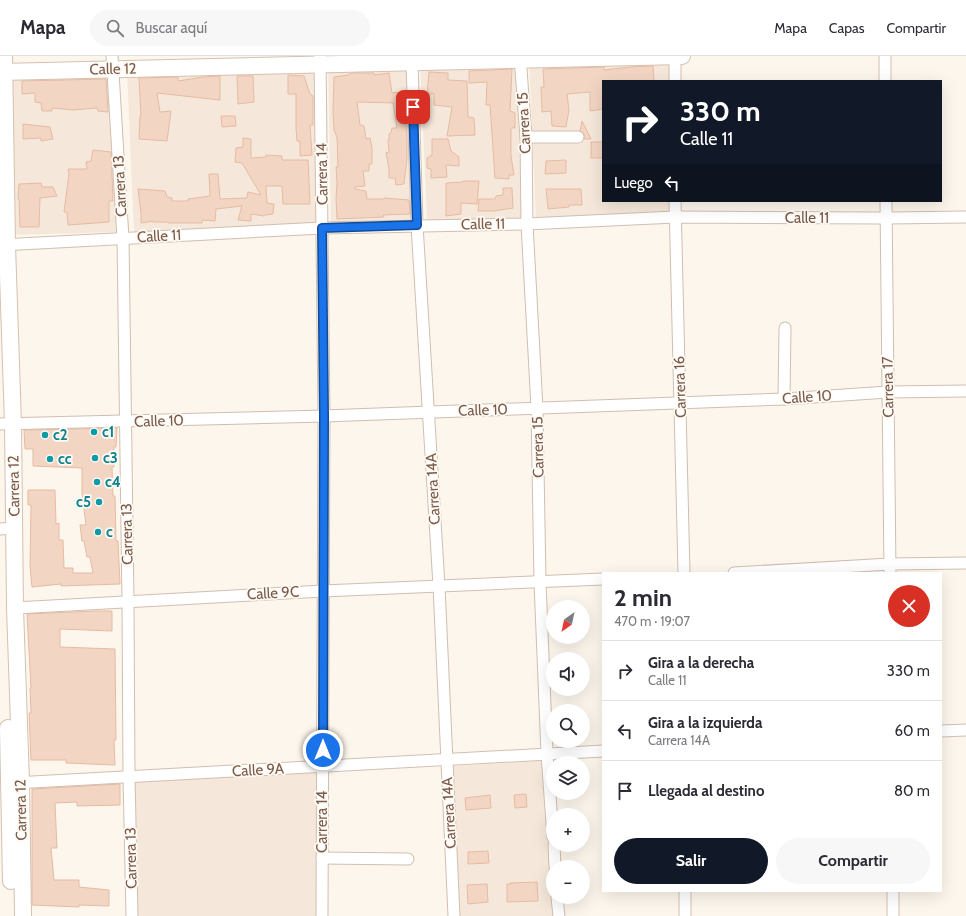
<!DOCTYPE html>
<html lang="es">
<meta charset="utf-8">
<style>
body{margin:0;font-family:Cabin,sans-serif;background:#f7f7f7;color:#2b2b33;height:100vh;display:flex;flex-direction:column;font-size:15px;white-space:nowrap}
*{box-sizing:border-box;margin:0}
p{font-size:13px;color:#7c7c81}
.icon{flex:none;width:22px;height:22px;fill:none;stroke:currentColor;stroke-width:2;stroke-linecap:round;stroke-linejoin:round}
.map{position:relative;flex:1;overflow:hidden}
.drawer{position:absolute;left:602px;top:516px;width:340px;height:320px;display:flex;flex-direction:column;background:#fff;border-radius:0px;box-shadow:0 4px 16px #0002}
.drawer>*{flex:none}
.hud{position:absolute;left:602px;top:24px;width:340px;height:122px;border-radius:0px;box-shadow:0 4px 16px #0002;background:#111827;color:#fff;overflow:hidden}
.needle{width:26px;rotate:213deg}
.buttons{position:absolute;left:546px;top:544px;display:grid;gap:8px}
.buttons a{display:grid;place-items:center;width:44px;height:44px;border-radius:50%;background:#fff;box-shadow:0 4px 16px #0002;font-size:20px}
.pin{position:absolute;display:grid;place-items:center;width:34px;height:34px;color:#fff;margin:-17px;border-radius:8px;box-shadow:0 2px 6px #0006}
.me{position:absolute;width:44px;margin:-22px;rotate:0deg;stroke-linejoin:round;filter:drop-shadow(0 0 3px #0008)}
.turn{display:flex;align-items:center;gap:14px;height:84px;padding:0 12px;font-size:18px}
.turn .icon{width:52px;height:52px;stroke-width:2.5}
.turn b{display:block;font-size:28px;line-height:34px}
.then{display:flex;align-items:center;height:38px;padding:0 12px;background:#0003;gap:8px;font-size:15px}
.round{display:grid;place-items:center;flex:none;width:42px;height:42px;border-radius:21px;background:#f7f7f7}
.headline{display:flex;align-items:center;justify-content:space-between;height:68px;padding:0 12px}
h1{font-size:24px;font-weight:700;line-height:30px}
.cta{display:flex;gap:8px;margin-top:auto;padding:8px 12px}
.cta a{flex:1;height:46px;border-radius:24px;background:#111827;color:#fff;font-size:16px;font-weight:700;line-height:46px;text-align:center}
.cta a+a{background:#f7f7f7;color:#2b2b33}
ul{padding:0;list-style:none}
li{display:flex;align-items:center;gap:12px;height:60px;padding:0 12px;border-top:1px solid #e1e1e2}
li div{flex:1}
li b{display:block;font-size:15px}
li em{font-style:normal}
header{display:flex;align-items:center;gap:24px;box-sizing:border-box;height:56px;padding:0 20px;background:#fff;border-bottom:1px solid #e1e1e2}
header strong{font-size:19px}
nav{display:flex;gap:22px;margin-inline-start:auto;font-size:14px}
.search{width:280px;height:36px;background:#f7f7f7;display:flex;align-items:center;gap:10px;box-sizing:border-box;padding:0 14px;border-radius:22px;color:#7c7c81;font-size:15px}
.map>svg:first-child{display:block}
.residential{fill:#f5e8da}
.building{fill:#f3d5c3;stroke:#e6bba3}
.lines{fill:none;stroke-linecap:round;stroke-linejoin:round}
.street-casing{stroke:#d1beb0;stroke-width:13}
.secondary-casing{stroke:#d6c0b0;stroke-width:18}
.street{stroke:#fff;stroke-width:11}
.secondary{stroke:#fff;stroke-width:16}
.route-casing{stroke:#114b97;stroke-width:10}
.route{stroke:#1a73e8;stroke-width:7}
.culture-dot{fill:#0f9aa8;stroke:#fffaf3;stroke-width:1.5}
.labels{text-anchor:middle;stroke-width:3.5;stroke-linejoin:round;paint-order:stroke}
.street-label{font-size:15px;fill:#7a5c4d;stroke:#fffaf3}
.culture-label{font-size:15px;font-weight:bold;fill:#0d838f;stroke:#fffaf3;text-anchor:start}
</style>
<header>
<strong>Mapa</strong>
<div class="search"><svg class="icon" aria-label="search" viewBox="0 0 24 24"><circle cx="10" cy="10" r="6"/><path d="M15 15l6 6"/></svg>Buscar aquí</div>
<nav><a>Mapa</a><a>Capas</a><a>Compartir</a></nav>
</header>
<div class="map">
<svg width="966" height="860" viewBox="0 0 966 860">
<rect width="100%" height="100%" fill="#fdf6ec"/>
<!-- residential -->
<g class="residential">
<path d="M671 1 672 25H603V145H674V161L536 165 529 4Z"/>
<path d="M519 3 527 162 427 165 420 9Z"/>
<path d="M410 7 415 167 331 170 328 8Z"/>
<path d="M314 9 317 168 134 177 127 15Z"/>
<path d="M117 15 119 176 10 179 13 16Z"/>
<path d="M541 705 553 860H455L453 710Z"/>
<path d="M323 710 322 860H135L131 723Z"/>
</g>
<!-- building -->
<g class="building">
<path d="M653 10 654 25H603V53L590 55V36L567 38 569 54 566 71 552 70 551 55 542 56 541 31H544L543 13 604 11V14L630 11Z"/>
<path d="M512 13 510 55 515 57V72H511V100L514 119H509V123L495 122 490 49H486L487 26 469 27V15Z"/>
<path d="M429 16 448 17V24L467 25 468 61 474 62 475 79 447 80 452 51 434 49V38H427Z"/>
<path d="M351 17H374V19L389 17 392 37 397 36 406 70 407 83V103L404 128 396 129 395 122H389V113L386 97 389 96 388 84H389V78L391 77 392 72H397L393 47 357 46 360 69 364 70 366 83 370 82 372 92V108H369V115H363L365 130 355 131V133L366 135 367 143H384V142L409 144 410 158 383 159 384 161 337 163 336 142 337 127 336 111H338L337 81 334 74 333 55 334 21 348 19Z"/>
<path d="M288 19 304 20 310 38 313 40V69H310L312 99 300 100V85H297L296 72V38H288Z"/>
<path d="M220 20V44L157 37 160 56 171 55 167 85 139 83 140 60H141L139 22 178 21V25L203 21Z"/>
<path d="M237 20H253L254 46 238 48Z"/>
<path d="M106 23 108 56 98 55 97 52 73 54 52 52V55H42L41 47 35 46V37L22 38V25Z"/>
<path d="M221 60H235L236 70 222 71Z"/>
<path d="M582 65 591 83H584V78L580 75Z"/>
<path d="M23 68 50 71 53 83 41 85V82L23 83Z"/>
<path d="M243 82 251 83V102L266 101V99L282 100V104H308L310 148H283L282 130H266L267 147 274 148 273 158 265 159 264 160 251 158V165L238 164 242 150 216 153 215 165 202 164V167H168L167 166H153V165L141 167V157L138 133 165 135 167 141 172 142V145H188V143L210 140 209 118H218L220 143 247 142 248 136 261 139 242 107 235 106 236 92 243 91Z"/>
<path d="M432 83H448L451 95 459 101V110L446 109 447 121 431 122V113L427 112V102L432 99Z"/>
<rect x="591" y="86" width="12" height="16"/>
<path d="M93 94 111 96 113 145H109V166L68 169 67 156H64L69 118 68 113H87L86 106 91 105Z"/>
<path d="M566 104V117L545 118 546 105Z"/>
<path d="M463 125H479L477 148 461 147V158L446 160V127L463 126Z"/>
<path d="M41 127 42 131H53L57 140 40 142 39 171H20L19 143H18L19 128Z"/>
<path d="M503 132H512L513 152 494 155H478L479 143H495L496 140 503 139Z"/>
<path d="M546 133H581L582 149H569V151L548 153Z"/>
<path d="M117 372 116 391H114V411H112L113 440H115L116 485H118L120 528 61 530V528L32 531 30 510 31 449H28V434H55L56 468 59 467V484H63L64 512H73V517H93L90 501H87L84 485H82L80 469H86L82 437V412L33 410V393H25L24 374Z"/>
<path d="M95 555H112V575L60 573V591L115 593 116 684H114L115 709 66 707V704H31L29 657H31L30 632H31L27 558Z"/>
<path d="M120 728V749L77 750V746L55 747 57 792H51L54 824H79V831L109 834V850L79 849V851L32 849V733Z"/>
<path d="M526 738 527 751 515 752 514 739Z"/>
<path d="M490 739 491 752 466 754 465 742Z"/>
<path d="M488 795 489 807 468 808V796Z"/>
<path d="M537 826 538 845 507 846V828H511L510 827Z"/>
<path d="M487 828 488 846 468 848 467 829Z"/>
</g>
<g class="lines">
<!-- street casing -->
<g class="street-casing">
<g id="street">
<path d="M112 0 123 182 128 546 129 721 132 860"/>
<path d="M320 0 324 360 322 860"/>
<path d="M520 0 526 81 527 168 537 352 540 526 547 698 553 781"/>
<path d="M885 0V25"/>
<path d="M412 6 417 169 439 530 454 860"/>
<path d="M675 25V0"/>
<path d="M526 81H578"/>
<path d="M675 145 684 517"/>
<path d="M886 145 890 517"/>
<path d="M1 189 322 172 527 168 675 161 887 162 966 161"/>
<path d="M784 343 785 272"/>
<path d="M0 368 324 360 784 343 888 336 966 335"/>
<path d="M0 473 15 472"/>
<path d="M734 517 890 508 966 507"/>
<path d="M15 552 323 535 603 523"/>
<path d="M941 675 966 674"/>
<path d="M14 727 603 695"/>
<path d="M554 789 555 811"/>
<path d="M322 802 408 803"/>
<path d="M685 835V860"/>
<path d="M893 835V860"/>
<path d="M557 841 559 860"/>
</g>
</g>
<!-- secondary casing -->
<g class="secondary-casing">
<g id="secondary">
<path d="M4 0 7 189 13 368 15 552 21 726 23 860"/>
<path d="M0 16 682 0"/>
<path d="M8 672 11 825"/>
</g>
</g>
<!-- street -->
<use href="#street" class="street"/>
<!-- secondary -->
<use href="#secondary" class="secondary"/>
</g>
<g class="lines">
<!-- route casing -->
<g class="route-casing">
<path id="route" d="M323 694 324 360 322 172 417 169 413 51"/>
</g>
<!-- route -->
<use href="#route" class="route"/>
</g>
<!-- markers -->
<g class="culture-dot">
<circle cx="94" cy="376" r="4"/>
<circle cx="45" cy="379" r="4"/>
<circle cx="95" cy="402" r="4"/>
<circle cx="50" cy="403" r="4"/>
<circle cx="97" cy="426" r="4"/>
<circle cx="99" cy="446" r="4"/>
<circle cx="98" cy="476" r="4"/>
</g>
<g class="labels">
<!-- street labels -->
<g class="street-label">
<text transform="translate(113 13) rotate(-1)" y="5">Calle 12</text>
<text transform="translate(524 67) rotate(-93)" y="5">Carrera 15</text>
<text transform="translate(322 118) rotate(-91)" y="5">Carrera 14</text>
<text transform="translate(120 130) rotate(-93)" y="5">Carrera 13</text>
<text x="807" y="167">Calle 11</text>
<text transform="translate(483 168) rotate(-1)" y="5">Calle 11</text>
<text transform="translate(159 180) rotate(-3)" y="5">Calle 11</text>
<text transform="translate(680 331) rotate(-92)" y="5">Carrera 16</text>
<text transform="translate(888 331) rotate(-91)" y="5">Carrera 17</text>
<text transform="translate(807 341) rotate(-4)" y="5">Calle 10</text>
<text transform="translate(483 354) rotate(-2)" y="5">Calle 10</text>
<text transform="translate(159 365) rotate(-2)" y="5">Calle 10</text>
<text transform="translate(538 391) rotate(-91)" y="5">Carrera 15</text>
<text transform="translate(14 430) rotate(-91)" y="5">Carrera 12</text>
<text transform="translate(433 433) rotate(-93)" y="5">Carrera 14A</text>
<text transform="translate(127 478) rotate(-91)" y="5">Carrera 13</text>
<text transform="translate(273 537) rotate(-3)" y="5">Calle 9C</text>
<text transform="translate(258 714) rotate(-3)" y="5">Calle 9A</text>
<text transform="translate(21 754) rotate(-91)" y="5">Carrera 12</text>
<text transform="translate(449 757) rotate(-93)" y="5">Carrera 14A</text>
<text transform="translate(322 766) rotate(-90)" y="5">Carrera 14</text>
<text transform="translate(131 802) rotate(-91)" y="5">Carrera 13</text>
</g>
<!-- culture labels -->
<g class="culture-label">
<text x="102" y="381">c1</text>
<text x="53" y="384">c2</text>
<text x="103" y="407">c3</text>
<text x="58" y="408">cc</text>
<text x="105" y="431">c4</text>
<text x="91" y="451" text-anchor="end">c5</text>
<text x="106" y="481">c</text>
</g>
</g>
</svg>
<div class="buttons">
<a><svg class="needle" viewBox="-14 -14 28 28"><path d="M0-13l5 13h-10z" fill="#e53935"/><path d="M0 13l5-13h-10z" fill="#7c7c81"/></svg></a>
<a><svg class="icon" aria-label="sound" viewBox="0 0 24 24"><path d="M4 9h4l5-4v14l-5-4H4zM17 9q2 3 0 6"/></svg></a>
<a><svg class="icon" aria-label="search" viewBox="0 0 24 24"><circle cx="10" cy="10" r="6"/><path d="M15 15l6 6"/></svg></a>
<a><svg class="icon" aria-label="layers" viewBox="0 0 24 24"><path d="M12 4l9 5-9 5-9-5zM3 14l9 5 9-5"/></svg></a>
<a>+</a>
<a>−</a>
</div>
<div class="pin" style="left:413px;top:51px;background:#d93025"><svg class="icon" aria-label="arrive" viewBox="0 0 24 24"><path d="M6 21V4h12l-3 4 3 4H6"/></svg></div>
<svg class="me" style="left:323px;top:694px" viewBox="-20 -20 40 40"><circle r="17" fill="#1a73e8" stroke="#fff" stroke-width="3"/><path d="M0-11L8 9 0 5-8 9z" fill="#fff"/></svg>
<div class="hud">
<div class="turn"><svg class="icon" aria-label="right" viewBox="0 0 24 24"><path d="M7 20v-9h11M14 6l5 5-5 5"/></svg><div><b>330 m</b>Calle 11</div></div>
<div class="then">Luego<svg class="icon" aria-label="left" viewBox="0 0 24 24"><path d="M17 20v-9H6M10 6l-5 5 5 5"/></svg></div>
</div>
<section class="drawer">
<div class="headline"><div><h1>2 min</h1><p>470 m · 19:07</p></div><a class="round" style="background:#d93025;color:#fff"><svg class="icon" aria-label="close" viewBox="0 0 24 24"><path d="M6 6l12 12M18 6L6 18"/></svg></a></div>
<ul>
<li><svg class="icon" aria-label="right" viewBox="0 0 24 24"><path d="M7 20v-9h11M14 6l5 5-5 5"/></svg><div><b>Gira a la derecha</b><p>Calle 11</p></div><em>330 m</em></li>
<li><svg class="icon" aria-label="left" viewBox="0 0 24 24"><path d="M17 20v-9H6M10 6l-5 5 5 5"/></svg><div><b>Gira a la izquierda</b><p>Carrera 14A</p></div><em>60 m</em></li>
<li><svg class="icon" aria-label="arrive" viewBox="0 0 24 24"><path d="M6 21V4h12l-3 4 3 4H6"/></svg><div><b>Llegada al destino</b></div><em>80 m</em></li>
</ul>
<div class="cta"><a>Salir</a><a>Compartir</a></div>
</section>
</div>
